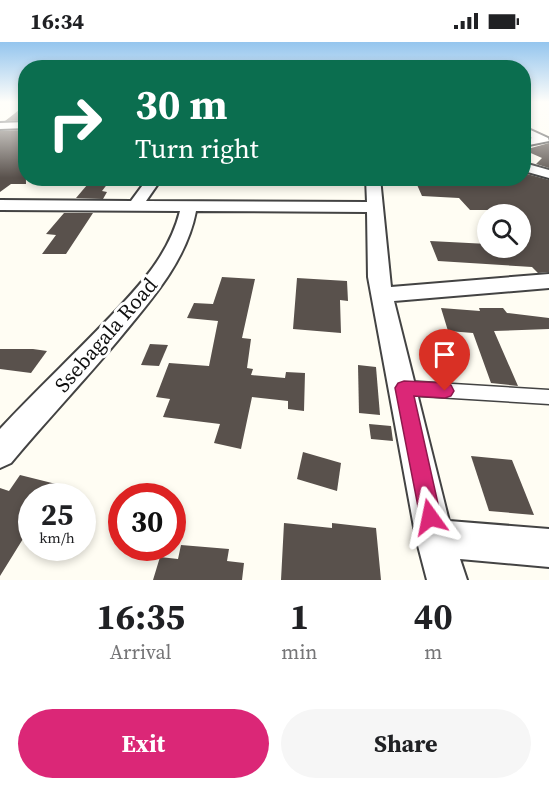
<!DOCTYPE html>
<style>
body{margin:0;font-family:"Source Serif 4",serif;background:#f6f6f6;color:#202124;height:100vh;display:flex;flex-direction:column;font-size:22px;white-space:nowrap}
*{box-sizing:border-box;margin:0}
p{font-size:20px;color:#757577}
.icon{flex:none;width:33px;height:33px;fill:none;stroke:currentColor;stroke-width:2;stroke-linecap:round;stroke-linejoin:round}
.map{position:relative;height:538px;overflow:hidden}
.details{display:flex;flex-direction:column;background:#fff;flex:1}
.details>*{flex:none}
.hud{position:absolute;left:18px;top:18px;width:513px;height:126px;border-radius:24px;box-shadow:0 3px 9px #0003;background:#0b6e4f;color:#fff;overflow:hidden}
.controls{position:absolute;left:477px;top:162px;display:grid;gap:12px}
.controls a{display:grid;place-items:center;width:54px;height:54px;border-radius:50%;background:#fff;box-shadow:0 3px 9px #0003;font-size:30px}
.speed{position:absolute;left:18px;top:441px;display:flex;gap:12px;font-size:30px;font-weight:700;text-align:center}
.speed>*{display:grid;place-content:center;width:78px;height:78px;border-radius:50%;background:#fff;box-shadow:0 3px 9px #0003;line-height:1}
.speed small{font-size:15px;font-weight:400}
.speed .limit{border:9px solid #d22;background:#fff;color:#111}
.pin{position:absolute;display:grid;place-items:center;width:51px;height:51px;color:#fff;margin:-62px -26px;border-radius:50% 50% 50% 0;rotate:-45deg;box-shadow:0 0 6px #0007}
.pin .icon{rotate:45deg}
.me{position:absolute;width:66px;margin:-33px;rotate:348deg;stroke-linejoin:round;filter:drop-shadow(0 0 4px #0008)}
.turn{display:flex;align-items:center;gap:21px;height:126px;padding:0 18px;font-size:27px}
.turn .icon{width:78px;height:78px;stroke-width:2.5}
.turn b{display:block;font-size:42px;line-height:51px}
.eta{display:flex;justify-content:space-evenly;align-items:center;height:102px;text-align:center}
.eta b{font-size:36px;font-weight:700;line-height:42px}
.cta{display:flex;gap:12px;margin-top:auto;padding:12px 18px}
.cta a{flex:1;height:69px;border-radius:36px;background:#db2777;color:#fff;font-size:24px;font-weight:700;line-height:69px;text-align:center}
.cta a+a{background:#f6f6f6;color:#202124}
.status{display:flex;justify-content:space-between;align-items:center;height:42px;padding:0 30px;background:#fff;direction:ltr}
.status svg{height:16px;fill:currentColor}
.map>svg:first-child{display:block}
.building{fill:#59514c}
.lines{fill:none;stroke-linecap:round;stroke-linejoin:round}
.service-casing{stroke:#434343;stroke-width:3}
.minor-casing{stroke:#434343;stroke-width:4}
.service{fill:#fff;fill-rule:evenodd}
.minor{fill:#fff;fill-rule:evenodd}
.route{fill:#db2777;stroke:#8e194d;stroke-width:1.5}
.labels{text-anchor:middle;stroke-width:6;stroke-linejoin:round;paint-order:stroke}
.street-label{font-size:21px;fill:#101010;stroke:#fff}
</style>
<div class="status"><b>16:34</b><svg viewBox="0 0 49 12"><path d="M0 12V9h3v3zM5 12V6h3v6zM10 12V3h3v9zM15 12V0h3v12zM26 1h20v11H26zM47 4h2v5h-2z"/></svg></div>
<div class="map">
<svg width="549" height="538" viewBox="0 0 549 538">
<rect width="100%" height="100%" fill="#fffdf3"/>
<!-- building -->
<g class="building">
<path d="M26 62V78L5 79 14 72Z"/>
<path d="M25 88 26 142H11L0 150V89Z"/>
<path d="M549 101V126L536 122 542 116 524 108Z"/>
<path d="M527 132 549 138V230L538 231 532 225 438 219 430 199 488 202V206H520V172H501L496 168H470L459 156 422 154 414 136H524Z"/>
<path d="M93 136H112L102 149 107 150 103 157 76 156Z"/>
<path d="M64 171H93L66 212H42L56 193 46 192Z"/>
<path d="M222 235 255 237 242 296 251 297 247 326 253 327 251 333 285 336 286 330 305 331 304 369 288 367V359L252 355 241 407 214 401 220 382 163 375 170 357 156 355 169 321 209 324 218 279 187 276 194 261 213 262Z"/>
<path d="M297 236 347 239 348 259 340 258 341 291 293 287Z"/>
<path d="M441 266 480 269 479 266H503L507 271 549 276V287L494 289 518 344 491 341 473 291 448 289Z"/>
<path d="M150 302 168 303 159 324 141 323Z"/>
<path d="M0 307H33L47 309 31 331 0 327Z"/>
<path d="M358 323 376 325 380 373 359 371Z"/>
<path d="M369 382 391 384 393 399 371 397Z"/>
<path d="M303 410 341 421 337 449 297 437Z"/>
<path d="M471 414 512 418 534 473 489 469Z"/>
<path d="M20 433 56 442 49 454H32V493L26 492 0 534V446L9 449Z"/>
<path d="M284 481 332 486V481L376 486 381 538H281Z"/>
<path d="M181 503 229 507 227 519 244 521 242 538H153L160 515 178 517Z"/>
</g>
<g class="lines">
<!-- service casing -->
<g class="service-casing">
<path id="service" d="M404 339 549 348V362L404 353 399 351 397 346 399 341Z"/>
</g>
<!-- minor casing -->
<g class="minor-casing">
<g id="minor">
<path d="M26 80V86L0 87V81Z"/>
<path d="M524 85 548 96 549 99 524 104V98L532 96 524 92Z"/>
<path d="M524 121 549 128V136L524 129Z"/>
<path d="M148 136H162L146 159 367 160 366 136H380L391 245 549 232V246L394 259 449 479 549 487V525L460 517 467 538H427L416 496 368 235 367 170 196 169C186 220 151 258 119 297 84 339 46 379 11 421L0 426V387C36 348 74 313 110 275 140 243 169 213 180 169L0 168V158L131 159Z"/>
</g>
</g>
<!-- service -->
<use href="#service" class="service"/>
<!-- minor -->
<use href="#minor" class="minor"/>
</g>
<!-- sky -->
<linearGradient id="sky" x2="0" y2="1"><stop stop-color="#94c5ee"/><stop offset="0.44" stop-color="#fffefa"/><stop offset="1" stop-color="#fffefa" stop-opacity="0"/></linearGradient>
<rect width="549" height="136" fill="url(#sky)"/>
<!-- route -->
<path class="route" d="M404 339 445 341 451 343 454 349 451 354 445 356 414 354 441 475 438 482 430 486 423 482 420 475 395 346 398 341Z"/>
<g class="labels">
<!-- street labels -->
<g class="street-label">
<text transform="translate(106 293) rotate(-49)" y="7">Ssebagala Road</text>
</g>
</g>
</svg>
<div class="controls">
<a><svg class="icon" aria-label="search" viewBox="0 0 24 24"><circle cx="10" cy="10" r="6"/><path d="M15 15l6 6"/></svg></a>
</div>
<div class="speed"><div>25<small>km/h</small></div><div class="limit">30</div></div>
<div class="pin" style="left:445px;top:349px;background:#d93025"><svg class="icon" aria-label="arrive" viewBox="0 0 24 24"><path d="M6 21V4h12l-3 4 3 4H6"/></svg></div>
<svg class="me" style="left:430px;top:475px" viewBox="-20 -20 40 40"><path d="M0-17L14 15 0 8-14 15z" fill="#db2777" stroke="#fff" stroke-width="4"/></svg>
<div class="hud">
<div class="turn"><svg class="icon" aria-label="right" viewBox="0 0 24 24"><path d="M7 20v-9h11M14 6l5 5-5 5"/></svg><div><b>30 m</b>Turn right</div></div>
</div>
</div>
<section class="details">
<div class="eta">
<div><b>16:35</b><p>Arrival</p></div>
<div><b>1</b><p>min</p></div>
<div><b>40</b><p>m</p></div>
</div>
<div class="cta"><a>Exit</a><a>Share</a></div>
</section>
